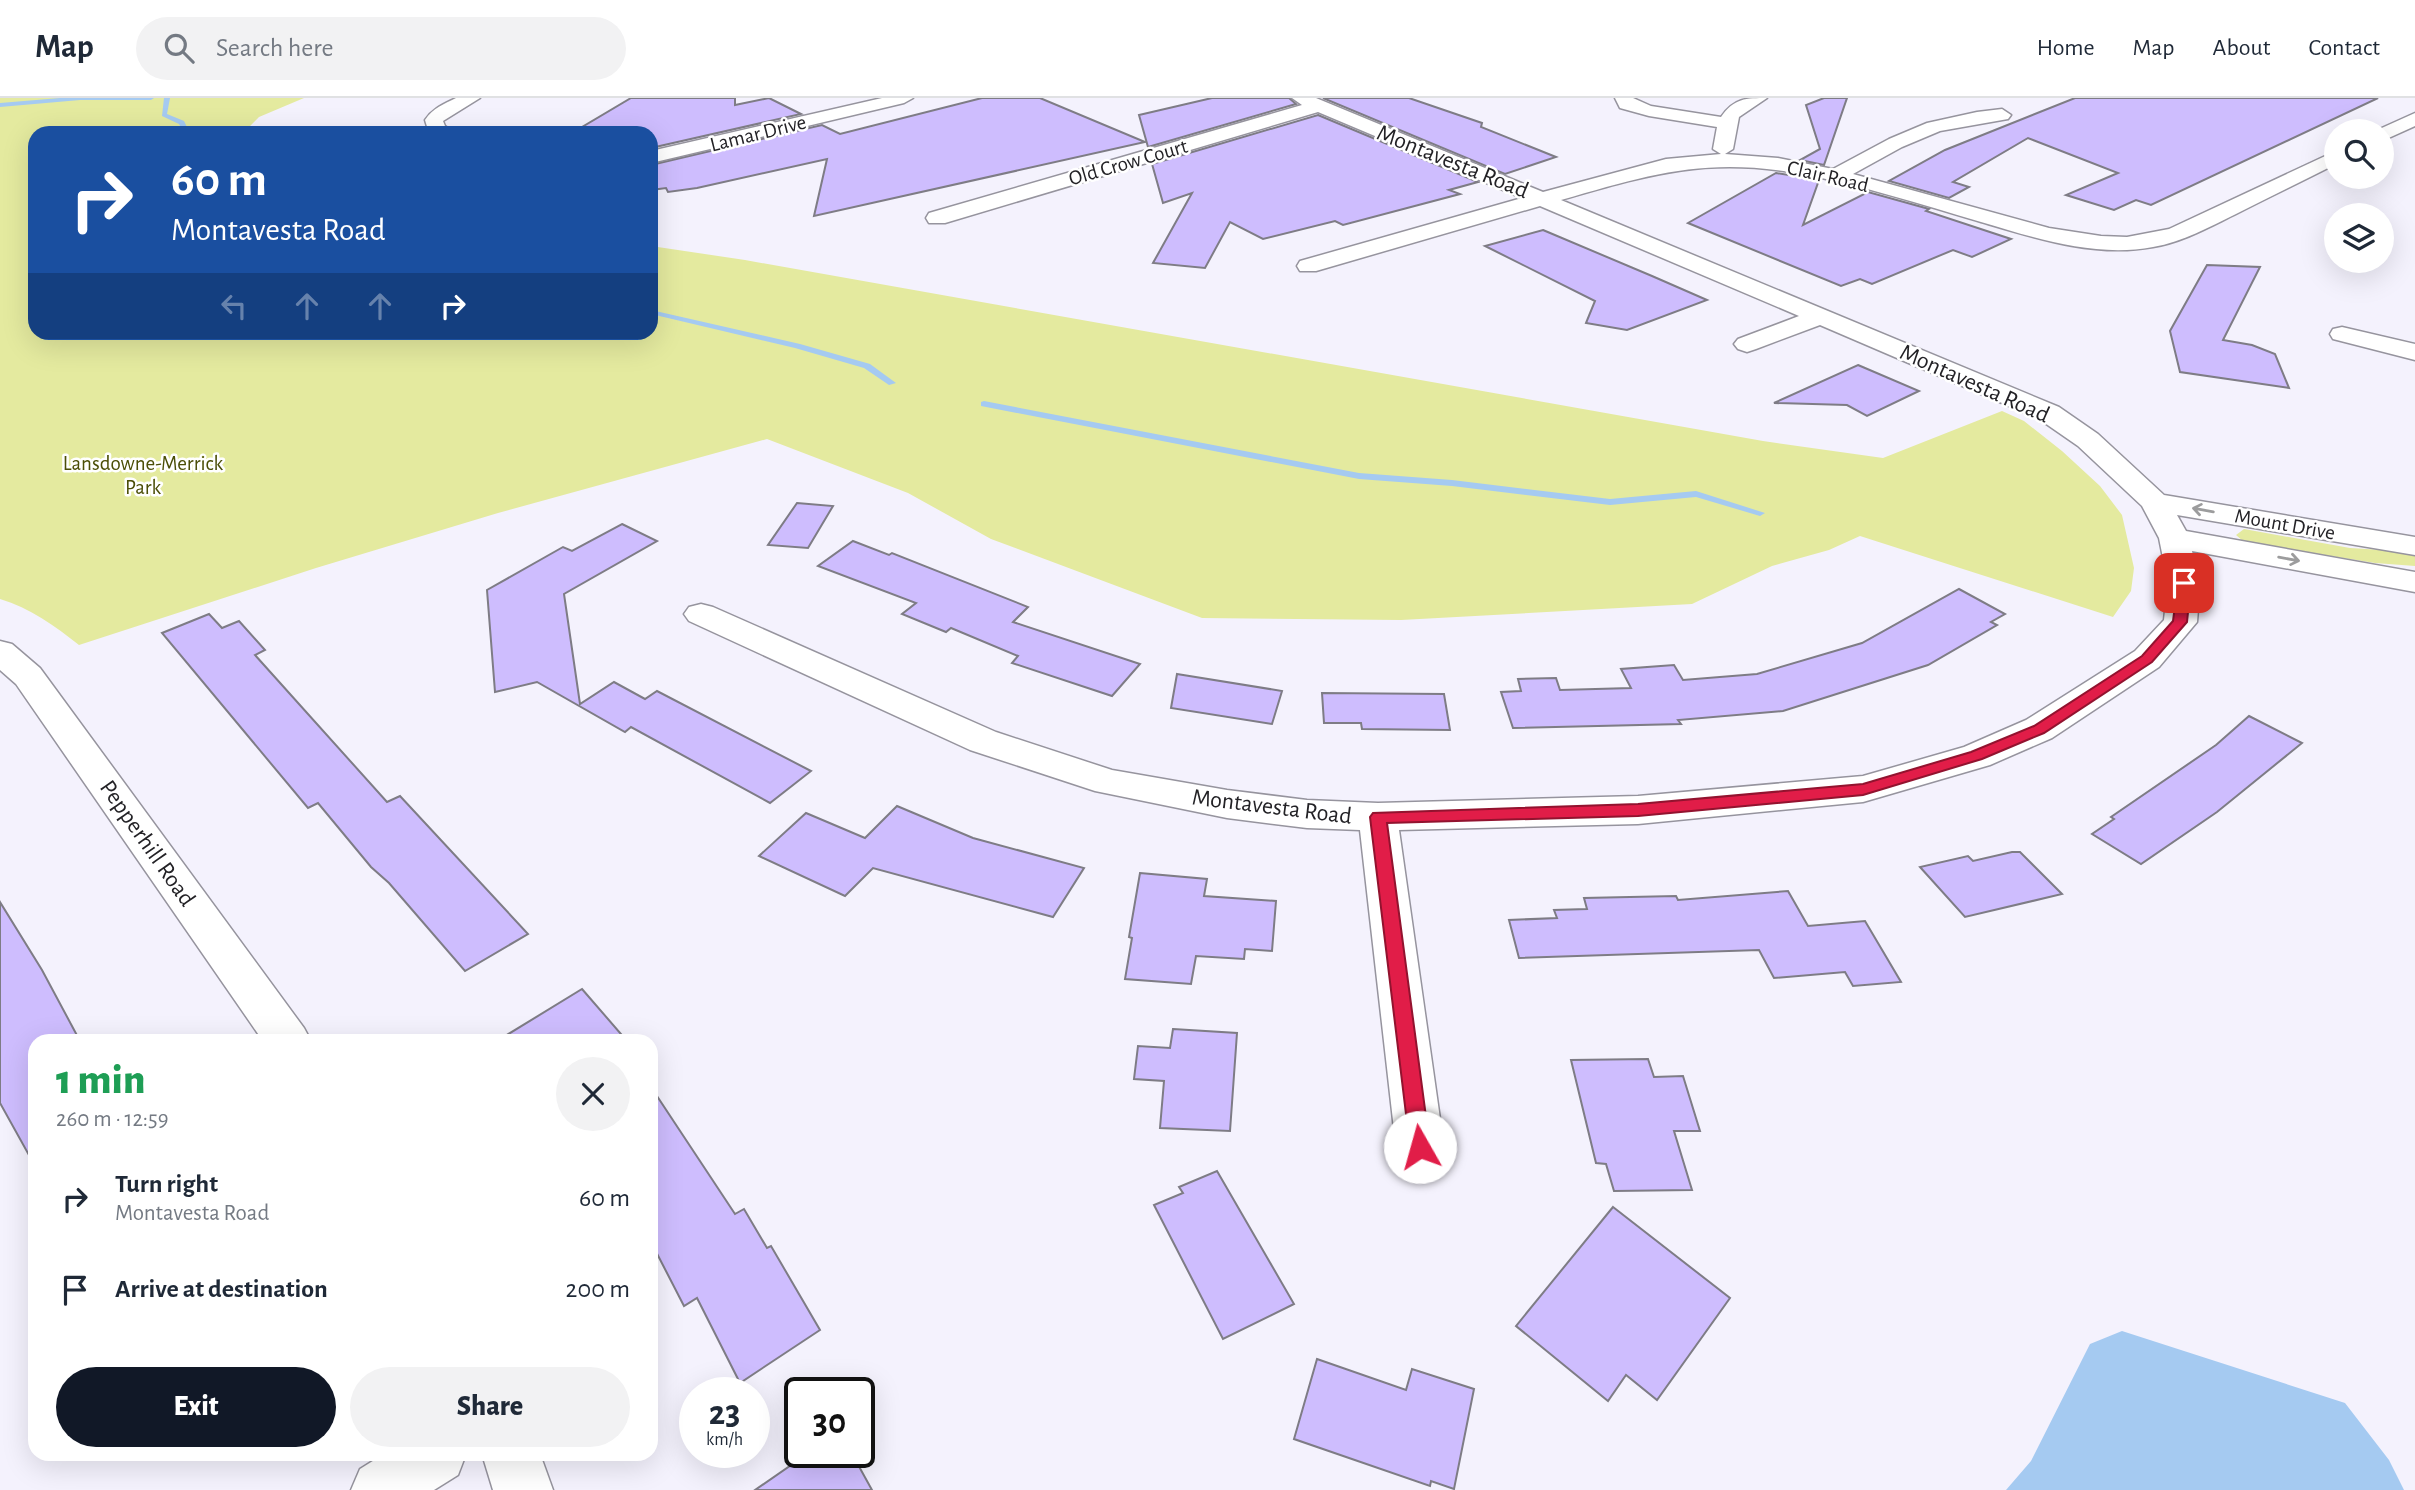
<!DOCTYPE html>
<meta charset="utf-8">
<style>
body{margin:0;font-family:"Alegreya Sans",sans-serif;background:#f2f2f3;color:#1f2937;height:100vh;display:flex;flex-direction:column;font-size:26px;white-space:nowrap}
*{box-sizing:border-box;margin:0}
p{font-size:23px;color:#747a83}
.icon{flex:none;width:38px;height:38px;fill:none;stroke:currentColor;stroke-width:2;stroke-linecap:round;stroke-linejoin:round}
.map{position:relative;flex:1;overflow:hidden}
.details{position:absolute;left:28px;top:936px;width:630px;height:427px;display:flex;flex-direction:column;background:#fff;border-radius:21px;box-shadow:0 7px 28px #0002}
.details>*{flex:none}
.banner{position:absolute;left:28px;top:28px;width:630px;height:214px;border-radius:21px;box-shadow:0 7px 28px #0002;background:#1a4fa0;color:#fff;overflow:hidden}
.controls{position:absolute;left:2324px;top:21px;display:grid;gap:14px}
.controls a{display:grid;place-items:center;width:70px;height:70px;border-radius:50%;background:#fff;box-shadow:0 7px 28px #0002;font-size:35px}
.speed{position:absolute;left:679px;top:1279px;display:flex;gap:14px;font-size:35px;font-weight:700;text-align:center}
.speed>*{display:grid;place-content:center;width:91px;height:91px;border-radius:50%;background:#fff;box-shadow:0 7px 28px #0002;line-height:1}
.speed small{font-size:18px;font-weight:400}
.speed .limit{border:4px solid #111;border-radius:10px;background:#fff;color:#111}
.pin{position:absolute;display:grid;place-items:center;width:60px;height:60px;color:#fff;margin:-30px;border-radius:14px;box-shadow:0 4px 10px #0006}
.me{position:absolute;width:77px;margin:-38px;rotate:353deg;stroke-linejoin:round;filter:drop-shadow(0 0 5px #0008)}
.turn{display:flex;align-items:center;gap:24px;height:147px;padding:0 28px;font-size:32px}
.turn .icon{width:91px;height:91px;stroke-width:2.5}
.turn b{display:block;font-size:49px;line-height:60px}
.lanes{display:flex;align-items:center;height:66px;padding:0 28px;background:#0003;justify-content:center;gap:35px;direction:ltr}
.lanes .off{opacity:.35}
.round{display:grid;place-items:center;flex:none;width:74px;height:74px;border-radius:37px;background:#f2f2f3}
.headline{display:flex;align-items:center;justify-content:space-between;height:119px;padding:0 28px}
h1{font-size:42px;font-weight:800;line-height:52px;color:#1e9e55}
.primary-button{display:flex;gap:14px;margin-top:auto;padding:14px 28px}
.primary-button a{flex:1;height:80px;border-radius:42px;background:#111827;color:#fff;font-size:28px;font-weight:800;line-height:80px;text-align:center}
.primary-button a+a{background:#f2f2f3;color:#1f2937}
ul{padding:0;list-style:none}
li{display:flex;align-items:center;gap:21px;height:91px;padding:0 28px}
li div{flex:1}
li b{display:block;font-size:26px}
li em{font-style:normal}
header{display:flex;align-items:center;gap:42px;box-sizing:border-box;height:98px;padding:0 35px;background:#fff;border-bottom:2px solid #e0e1e3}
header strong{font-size:33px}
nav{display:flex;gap:38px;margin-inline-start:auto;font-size:24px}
.search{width:490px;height:63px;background:#f2f2f3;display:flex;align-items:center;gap:18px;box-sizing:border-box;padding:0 24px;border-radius:38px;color:#747a83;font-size:26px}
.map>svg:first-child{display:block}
.green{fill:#e4ea9f}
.water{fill:#a5caf1}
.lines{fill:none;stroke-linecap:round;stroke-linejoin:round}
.stream{fill:#a5caf1;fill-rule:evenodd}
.building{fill:#cebdfe;stroke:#7e7c85;stroke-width:2}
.minor-casing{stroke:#96949e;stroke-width:3}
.minor{fill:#fff;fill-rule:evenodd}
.oneway{stroke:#9c9c9d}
.route{fill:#e11d48;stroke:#92132f;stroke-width:2}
.labels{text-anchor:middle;stroke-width:5;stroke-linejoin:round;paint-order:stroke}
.far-street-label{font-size:21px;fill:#232226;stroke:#fff}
.far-park-label{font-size:21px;fill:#4b4e07;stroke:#fff}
.street-label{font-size:24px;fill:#232226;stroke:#fff}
</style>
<header>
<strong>Map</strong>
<div class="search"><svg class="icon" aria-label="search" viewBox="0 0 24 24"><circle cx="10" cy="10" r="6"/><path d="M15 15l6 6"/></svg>Search here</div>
<nav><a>Home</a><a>Map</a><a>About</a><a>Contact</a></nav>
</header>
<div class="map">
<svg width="2415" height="1392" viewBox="0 0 2415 1392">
<rect width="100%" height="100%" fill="#f4f2fd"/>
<!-- green -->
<g class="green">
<path d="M0 0H304L259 19 243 35H35V234H651V148L745 162 1763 343 1883 360 2002 313 2024 323 2062 353 2100 388 2122 417 2134 470 2131 493 2113 519 1860 438 1829 452 1772 468 1692 506 1401 522 1202 520 991 441 908 395 767 341 498 415 316 470 79 547C55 528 30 510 0 501Z"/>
<path d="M2244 431 2350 450 2415 454V468L2375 465 2244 444 2236 437Z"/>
</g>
<!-- water -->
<path class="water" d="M2122 1233 2345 1305 2389 1362 2404 1392H2006L2031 1363 2090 1246Z"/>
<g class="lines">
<!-- stream -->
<g class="stream">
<path d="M60 0H154L151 2H80L0 9V5Z"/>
<path d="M164 0H170L167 16 184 23 190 35H184L179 26 162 18Z"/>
<path d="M651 212 800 246 870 266 896 285 889 287 864 270 795 250 651 216Z"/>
<path d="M984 303 1359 375 1452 382 1610 401 1696 393 1765 415 1760 418 1696 399 1610 407 1452 388 1359 381 981 308V304Z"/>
</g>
</g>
<!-- building -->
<g class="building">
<path d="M631 0H735V7L769 0 801 16 651 50V35H572Z"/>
<path d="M982 0H1040L1145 44 814 118 827 61 697 90 668 94 666 90 651 92V67L822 27 840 36Z"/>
<path d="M1212 0H1289L1296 6 1148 49 1139 17Z"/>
<path d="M1323 0H1409L1482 25 1481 29 1556 59 1505 76Z"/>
<path d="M1824 0H1847L1824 67 1800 62 1820 51 1806 7Z"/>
<path d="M2075 0H2378L2151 107 2136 102 2114 112 2066 97 2118 75 2028 40 1953 84 1969 89 1949 100 1889 83 1945 52Z"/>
<path d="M1318 17 1478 84 1449 92 1460 96 1343 127 1335 123 1263 141 1230 124 1205 170 1153 165 1192 95 1163 105 1152 66Z"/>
<path d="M1776 75 1819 82 1803 127 1868 94 1929 111 1926 113 2011 141 1972 159 1953 152 1872 186 1860 181 1841 188 1688 125Z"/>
<path d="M1543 132 1652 178 1707 202 1627 232 1586 225 1595 203 1485 148Z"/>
<path d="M2207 167 2260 169 2223 242 2252 247 2275 256 2289 290 2180 274 2170 233Z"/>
<path d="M1858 267 1919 293 1867 318 1847 307 1774 305Z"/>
<path d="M797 405 833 408 808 450 768 447Z"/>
<path d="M622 426 657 443 564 496 580 606 614 584 645 601 657 593 811 673 770 705 631 629 625 634 537 584 495 594 487 492 563 449 572 453Z"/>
<path d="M853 443 889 457 892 455 1028 509 1013 524 1140 566 1112 598 1012 565 1018 558 951 530 946 534 902 516 916 505 818 468Z"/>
<path d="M1959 491 2005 516 1991 524 1997 527 1928 567 1783 613 1678 622 1681 626 1513 630 1501 594 1521 593 1518 581 1556 580 1560 592 1631 590 1621 571 1674 567 1683 582 1757 576 1862 545Z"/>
<path d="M209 516 222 530 239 523 265 552 255 557 387 704 400 698 528 836 465 873 389 785 371 769 318 705 308 710 162 535Z"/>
<path d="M1177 576 1282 593 1272 626 1171 610Z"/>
<path d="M1322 595 1444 596 1450 632 1362 631 1361 625H1324Z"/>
<path d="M2249 618 2302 645 2217 714 2141 766 2092 736 2114 721 2111 719 2216 647Z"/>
<path d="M897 708 973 740 1084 770 1053 819 873 770 845 798 759 758 806 715 865 740Z"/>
<path d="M2012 754H2020L2062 796 1965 819 1920 769 1968 758 1973 763Z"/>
<path d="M1140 775 1207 781 1204 798 1276 803 1272 853 1245 851 1244 861 1196 858 1191 886 1125 881 1132 840 1129 839Z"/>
<path d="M1788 793 1808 828 1865 823 1901 884 1853 888 1845 874 1774 880 1759 852 1519 860 1509 822 1557 820 1554 812 1587 811 1584 800 1676 798 1678 802Z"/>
<path d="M0 804 42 872 80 943H35V1068L0 1005Z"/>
<path d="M582 891 627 943H497Z"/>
<path d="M1173 931 1237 935 1230 1033 1160 1030 1164 983 1134 981 1138 948 1170 950Z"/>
<path d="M1648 961 1654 979 1683 978 1700 1033H1674L1692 1092 1614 1093 1606 1066 1596 1065 1571 962Z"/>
<path d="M651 989 735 1116 744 1111 767 1150 771 1148 820 1232 740 1285 697 1200 684 1208 651 1144Z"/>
<path d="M1217 1073 1294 1206 1223 1241 1154 1107 1183 1095 1179 1089Z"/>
<path d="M1613 1109 1730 1200 1657 1302 1626 1277 1608 1303 1516 1228Z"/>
<path d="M1317 1261 1406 1292 1412 1271 1474 1291 1454 1391 1431 1383 1430 1388 1294 1341Z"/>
<path d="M810 1354H851L872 1392H755Z"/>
</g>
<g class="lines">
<!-- minor casing -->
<g class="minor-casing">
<g id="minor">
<path d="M456 0H480L443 23 445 28 454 35H429L425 22C433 10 444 6 456 0Z"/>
<path d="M882 0H913L904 5 651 65V53Z"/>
<path d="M1292 0H1316L1543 94 1666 61 1721 56 1713 51 1717 29 1649 18 1620 10 1615 0H1633L1651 8 1721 19C1734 0 1746 0 1767 0L1739 19 1733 51 1725 56 1778 60 1833 71 1889 41 1927 25 1977 14 2002 11 2011 17 2008 21 1940 33 1902 49 1853 76 2049 130 2101 138 2127 139 2169 131 2336 53V66C2303 83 2269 99 2236 116 2209 129 2183 144 2153 149 2095 160 2035 140 1981 124 1920 106 1858 86 1796 75 1704 59 1648 77 1561 102L2059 309 2098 336 2164 397 2415 439V457L2177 417 2186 433 2415 474V494L2192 453 2200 485 2197 524 2159 569 2052 640 1990 667 1863 704 1638 726 1399 732 1444 1049 1437 1064 1420 1071 1403 1064 1396 1049 1360 732 1307 730 1227 720 1095 693 970 652 689 523 684 516 689 509 701 506 713 509 996 634 1112 672 1227 692 1307 702 1378 705 1638 698 1863 678 1964 649 2026 622 2135 553 2164 522 2168 485 2159 440 2142 408 2078 348 2039 321 1820 227 1756 251 1747 254 1738 251 1734 246 1738 241 1799 218 1540 108 1316 173H1300L1297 168 1300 163 1522 100 1318 14 945 125H929L926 120 929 115 1302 7Z"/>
<path d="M2415 15V28L2382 43V33H2375Z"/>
<path d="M2342 229 2415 246V262L2333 241 2330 236 2333 231Z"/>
<path d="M0 543 12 546 40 570 304 930 311 943H263L16 586 0 572Z"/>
<path d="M384 1356H466L458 1377 434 1392H351L360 1371Z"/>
<path d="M482 1356H540L553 1392H493Z"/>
</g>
</g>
<!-- minor -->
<use href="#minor" class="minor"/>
</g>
<!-- one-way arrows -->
<defs><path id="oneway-shaft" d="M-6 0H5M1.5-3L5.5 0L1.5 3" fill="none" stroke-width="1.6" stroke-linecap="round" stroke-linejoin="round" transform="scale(1.75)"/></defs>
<g class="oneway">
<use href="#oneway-shaft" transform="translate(2203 412) rotate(-170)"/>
<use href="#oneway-shaft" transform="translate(2289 461) rotate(10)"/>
</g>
<!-- route -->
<path class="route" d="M2184 481 2191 485 2187 524 2152 564 2044 635 1982 661 1863 697 1638 718 1387 725 1430 1049 1427 1055 1420 1058 1413 1055 1410 1049 1370 719 1373 715 1638 706 1863 686 1971 654 2034 628 2142 558 2173 523 2178 485Z"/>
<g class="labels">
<!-- far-street labels -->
<g class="far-street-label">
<text transform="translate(758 35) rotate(-14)" y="7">Lamar Drive</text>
<text transform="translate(1128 64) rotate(-16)" y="7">Old Crow Court</text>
<text transform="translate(1828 78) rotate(13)" y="7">Clair Road</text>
<text transform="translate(2285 426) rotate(10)" y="7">Mount Drive</text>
</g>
<!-- far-park labels -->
<g class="far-park-label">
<text x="143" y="372">Lansdowne-Merrick<tspan x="143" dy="24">Park</tspan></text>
</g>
<!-- street labels -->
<g class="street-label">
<text transform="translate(1453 63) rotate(22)" y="8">Montavesta Road</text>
<text transform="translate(1975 285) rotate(24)" y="8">Montavesta Road</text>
<text transform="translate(1272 708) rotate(7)" y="8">Montavesta Road</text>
<text transform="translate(148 745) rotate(55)" y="8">Pepperhill Road</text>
</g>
</g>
</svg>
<div class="controls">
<a><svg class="icon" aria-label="search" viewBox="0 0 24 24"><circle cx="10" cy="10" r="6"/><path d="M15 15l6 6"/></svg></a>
<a><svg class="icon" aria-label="layers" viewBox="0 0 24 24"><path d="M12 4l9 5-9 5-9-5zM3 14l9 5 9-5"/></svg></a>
</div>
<div class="speed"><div>23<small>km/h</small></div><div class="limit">30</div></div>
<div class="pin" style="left:2184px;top:485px;background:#d93025"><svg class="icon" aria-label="arrive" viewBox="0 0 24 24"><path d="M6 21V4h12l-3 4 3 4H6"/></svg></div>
<svg class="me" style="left:1420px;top:1049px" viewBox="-20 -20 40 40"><circle r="19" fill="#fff"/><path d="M0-13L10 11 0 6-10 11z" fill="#e11d48"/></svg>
<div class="banner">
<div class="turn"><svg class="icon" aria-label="right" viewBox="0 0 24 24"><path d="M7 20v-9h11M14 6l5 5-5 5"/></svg><div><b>60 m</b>Montavesta Road</div></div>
<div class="lanes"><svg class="icon off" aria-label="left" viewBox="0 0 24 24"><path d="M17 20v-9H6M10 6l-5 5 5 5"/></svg><svg class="icon off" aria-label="ahead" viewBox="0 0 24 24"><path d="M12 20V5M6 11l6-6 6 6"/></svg><svg class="icon off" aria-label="ahead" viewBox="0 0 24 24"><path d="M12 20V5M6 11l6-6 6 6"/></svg><svg class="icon" aria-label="right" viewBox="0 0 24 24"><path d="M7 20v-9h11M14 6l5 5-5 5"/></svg></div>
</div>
<section class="details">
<div class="headline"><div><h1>1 min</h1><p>260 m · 12:59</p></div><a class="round"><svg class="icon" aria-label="close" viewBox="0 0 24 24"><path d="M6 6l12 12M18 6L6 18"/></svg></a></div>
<ul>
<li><svg class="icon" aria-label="right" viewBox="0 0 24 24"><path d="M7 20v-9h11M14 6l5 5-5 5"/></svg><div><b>Turn right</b><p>Montavesta Road</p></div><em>60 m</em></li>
<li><svg class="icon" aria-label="arrive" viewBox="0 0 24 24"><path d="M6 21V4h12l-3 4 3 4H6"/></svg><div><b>Arrive at destination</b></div><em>200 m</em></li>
</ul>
<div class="primary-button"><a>Exit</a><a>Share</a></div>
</section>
</div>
